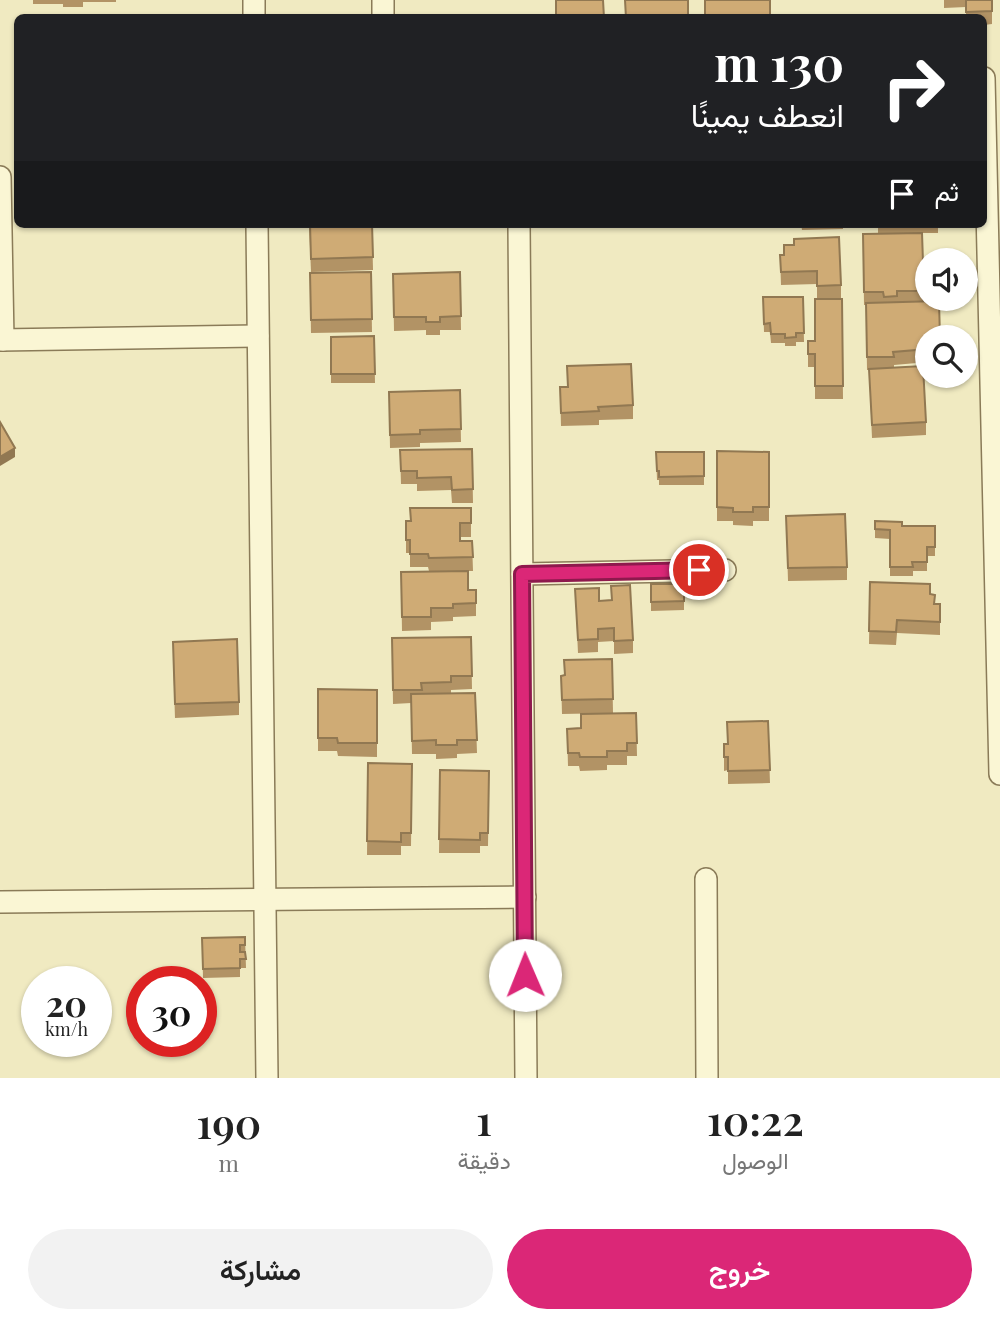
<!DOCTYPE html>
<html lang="ar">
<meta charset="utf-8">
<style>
body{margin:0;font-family:"Playfair Display",Vazirmatn,serif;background:#f2f2f2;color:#222;direction:rtl;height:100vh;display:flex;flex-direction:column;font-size:26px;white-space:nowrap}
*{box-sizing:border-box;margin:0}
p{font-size:23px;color:#767676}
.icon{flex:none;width:38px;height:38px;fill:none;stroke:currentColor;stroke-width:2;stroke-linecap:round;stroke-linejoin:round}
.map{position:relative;height:1078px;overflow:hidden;direction:ltr}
.sheet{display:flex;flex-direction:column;background:#fff;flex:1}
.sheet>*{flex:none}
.banner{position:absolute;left:14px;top:14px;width:973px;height:214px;border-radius:10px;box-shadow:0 2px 5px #0004;direction:rtl;background:#202124;color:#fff;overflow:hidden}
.fabs{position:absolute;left:915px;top:248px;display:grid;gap:14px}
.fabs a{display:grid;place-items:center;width:63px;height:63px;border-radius:50%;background:#fff;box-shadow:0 2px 5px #0004;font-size:35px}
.speed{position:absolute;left:21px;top:966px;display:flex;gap:14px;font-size:35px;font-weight:700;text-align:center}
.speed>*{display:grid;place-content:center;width:91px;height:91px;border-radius:50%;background:#fff;box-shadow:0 2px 5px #0004;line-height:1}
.speed small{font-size:18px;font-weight:400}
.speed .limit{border:10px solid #d22;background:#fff;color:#111}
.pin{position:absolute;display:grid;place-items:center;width:60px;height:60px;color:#fff;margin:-30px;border:4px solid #fff;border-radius:50%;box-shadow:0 2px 7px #0007}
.me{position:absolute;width:77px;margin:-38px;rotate:359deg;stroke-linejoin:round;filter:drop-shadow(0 0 5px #0008)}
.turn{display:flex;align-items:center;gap:24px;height:147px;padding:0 28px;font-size:32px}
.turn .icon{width:91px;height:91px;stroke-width:2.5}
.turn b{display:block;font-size:49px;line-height:60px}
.then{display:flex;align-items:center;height:66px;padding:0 28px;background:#0003;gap:14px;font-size:26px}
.eta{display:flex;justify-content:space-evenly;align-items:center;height:119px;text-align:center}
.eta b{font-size:42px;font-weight:600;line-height:49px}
.cta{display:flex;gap:14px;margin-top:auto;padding:14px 28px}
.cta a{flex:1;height:80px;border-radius:42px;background:#db2777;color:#fff;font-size:28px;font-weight:600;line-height:80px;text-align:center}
.cta a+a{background:#f2f2f2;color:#222}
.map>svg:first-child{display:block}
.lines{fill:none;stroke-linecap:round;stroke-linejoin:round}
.minor-casing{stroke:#8a7b58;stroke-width:24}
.minor{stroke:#faf6d4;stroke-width:21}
.wall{fill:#b29365}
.shaded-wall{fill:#917852}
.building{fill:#cfab75;stroke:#917852;stroke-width:2}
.route-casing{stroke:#8e194d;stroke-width:18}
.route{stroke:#db2777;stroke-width:12}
</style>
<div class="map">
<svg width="1000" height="1078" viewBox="0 0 1000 1078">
<rect width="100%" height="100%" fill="#f0eac1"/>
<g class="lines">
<!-- minor casing -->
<g class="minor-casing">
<g id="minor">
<path d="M254 0V18"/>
<path d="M383 0V18"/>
<path d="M984 78 1000 774"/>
<path d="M0 177 3 340"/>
<path d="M257 224 267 1078"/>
<path d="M519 224 526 1078"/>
<path d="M0 340 258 336"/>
<path d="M522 574 725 570"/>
<path d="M706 879 707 1078"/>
<path d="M0 902 525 897"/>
</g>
</g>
<!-- minor -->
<use href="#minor" class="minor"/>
</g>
<!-- wall -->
<g class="wall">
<path d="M33 0H116V2H83V7H63V4H33Z"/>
<path d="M944 0H992V24L984 25V18H966V7L944 8Z"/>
<path d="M309 224H372L373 270 311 272Z"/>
<path d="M801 224H843V229L802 230Z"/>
<path d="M878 224H938V233H922L924 301 928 338V362L894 365V368L926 422V435L872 438 869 370H867L866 305H864L863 234 878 233Z"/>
<path d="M780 255H784L841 285V298L817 299V284L781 285Z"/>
<path d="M371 272 372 332 311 333 310 273Z"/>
<path d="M460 272 461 330H440V335H426V330L394 331 393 274Z"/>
<path d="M763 297H803L804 342H796V346H785V343H771L770 332H764Z"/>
<path d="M842 299 843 399H815V367H808V341H815Z"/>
<path d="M374 336 375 383H331V337Z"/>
<path d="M560 387 633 405V419L599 420V425L561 426Z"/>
<path d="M460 390 461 442 420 443V447L390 448 389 392Z"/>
<path d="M472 449 473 503H452L451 490 417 491V484H401L400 450Z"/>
<path d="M717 451 769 452V521H753V526L733 525V521H717Z"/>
<path d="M656 452H704V485H659V480H657Z"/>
<path d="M471 508V537H460V541H472L473 571H429L428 567H410V553H406V521Z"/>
<path d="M786 516 847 567V580L788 581Z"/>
<path d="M875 521 902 526H935V556H927V571H913V576H890V539L875 538Z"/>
<path d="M401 572 468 590H476V616L453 617V621L431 622V630L402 631Z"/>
<path d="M870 582 930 594 935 604H940V635L897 633 896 645 869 644Z"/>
<path d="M651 584H684V610L651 611Z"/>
<path d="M575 589 599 601 633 640V653L614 654V641L598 642V652L578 653Z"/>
<path d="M471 637 472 689 451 690V694L475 693 477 753 457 754V758L436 759V754H412L411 703 393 704 392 638Z"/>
<path d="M173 655 239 702V715L175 718Z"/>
<path d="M612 659 613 713 562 714 561 676Z"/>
<path d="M318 689 377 690V757L338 756 337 751H318Z"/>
<path d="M636 713 637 756H627V765H607V770L580 771 579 766H568L567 729 581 728Z"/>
<path d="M768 721 770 783 728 784V770L724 771V744H727Z"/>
<path d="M368 763 412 764 411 846H401V855H367Z"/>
<path d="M440 770 489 771 488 846H480V853H439Z"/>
<path d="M245 937 246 968H240V977L203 978 202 938Z"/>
</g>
<!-- shaded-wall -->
<path class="shaded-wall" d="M15 448V457L0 466V457Z"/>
<!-- building -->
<g class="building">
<path d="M556 0H603L604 18H556Z"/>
<path d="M625 0H688V18H626Z"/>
<path d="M705 0H770V18L705 17Z"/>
<path d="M966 0H992V11L966 12Z"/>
<path d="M310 224H372L373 257 311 259Z"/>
<path d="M922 233 924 291H897V296L884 297 883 292H864L863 234Z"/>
<path d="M839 237 841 285 817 286V271L781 272 780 255H784V245H794V239Z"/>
<path d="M371 272 372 319 311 320 310 273Z"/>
<path d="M460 272 461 316 440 317V322H426V317H394L393 274Z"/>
<path d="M763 297H803L804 333H796V337L785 338V334H771L770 323 764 324Z"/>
<path d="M815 299H842L843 386H815V354H808V341H815Z"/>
<path d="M939 301 940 338H928V349L893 352 894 357H867L866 303Z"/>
<path d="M374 336 375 374H331V337Z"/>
<path d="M631 364 633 405 598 407 599 411 561 413 560 387H568L567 366Z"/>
<path d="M923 366 926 422 872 425 869 369Z"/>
<path d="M460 390 461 429 420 430V434L390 435 389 392Z"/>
<path d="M0 422 15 448 0 457Z"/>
<path d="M472 449 473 489 452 490 451 477 417 478V471H401L400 450Z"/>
<path d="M717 451 769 452V507H753V512H733V508L717 507Z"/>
<path d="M656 452H704V476L659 477V471H657Z"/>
<path d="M410 508H471V523H460V541H472L473 557 429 558 428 554H410V540H406V521H411Z"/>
<path d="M845 514 847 567 788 568 786 516Z"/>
<path d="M875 521 902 522V526H935V547H927V562H912L913 567H890V530L875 529Z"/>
<path d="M468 571V590H476V603L453 604V608H431V617H402L401 572Z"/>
<path d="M870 582 930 584V594L935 595 934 604H940V622L897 620 896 632 869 631Z"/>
<path d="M651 584H684V601L651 602Z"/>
<path d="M630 585 633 640 614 641V628L598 629V639L578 640 575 589 599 588V601L612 600 611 586Z"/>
<path d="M471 637 472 676H451V682L421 683 422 690H393L392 638Z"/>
<path d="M237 639 239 702 175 704 173 642Z"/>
<path d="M612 659 613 699 562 700 561 676 565 675 564 660Z"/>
<path d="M318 689 377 690V743H338L337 738H318Z"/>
<path d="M475 693 477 740H457V745H436V740L412 741 411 694Z"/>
<path d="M636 713 637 743H627V751H607V757H580L579 753H568L567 729 581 728V714Z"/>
<path d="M768 721 770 770 728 771V757H724V744H728L727 722Z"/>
<path d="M368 763 412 764 411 833H401V842L367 841Z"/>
<path d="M440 770 489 771 488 833H480V840L439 839Z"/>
<path d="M245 937V945H240V952H245L246 959H240V968L203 969 202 938Z"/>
</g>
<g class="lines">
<!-- route casing -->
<g class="route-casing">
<path id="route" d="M525 975 522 574 699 570"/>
</g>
<!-- route -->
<use href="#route" class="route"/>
</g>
</svg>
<div class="fabs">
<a><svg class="icon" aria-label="sound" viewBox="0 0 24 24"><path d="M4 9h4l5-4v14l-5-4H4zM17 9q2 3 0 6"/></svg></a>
<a><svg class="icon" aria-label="search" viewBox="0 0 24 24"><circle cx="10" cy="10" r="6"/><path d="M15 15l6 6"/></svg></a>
</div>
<div class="speed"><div>20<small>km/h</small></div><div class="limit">30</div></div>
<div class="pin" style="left:699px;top:570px;background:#d93025"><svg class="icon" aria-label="arrive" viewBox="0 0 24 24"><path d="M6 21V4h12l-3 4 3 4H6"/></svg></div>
<svg class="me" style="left:525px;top:975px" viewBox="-20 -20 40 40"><circle r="19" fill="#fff"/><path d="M0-13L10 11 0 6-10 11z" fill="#db2777"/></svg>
<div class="banner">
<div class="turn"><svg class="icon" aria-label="right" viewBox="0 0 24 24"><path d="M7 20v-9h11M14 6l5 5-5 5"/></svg><div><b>130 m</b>انعطف يمينًا</div></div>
<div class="then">ثم<svg class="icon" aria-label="arrive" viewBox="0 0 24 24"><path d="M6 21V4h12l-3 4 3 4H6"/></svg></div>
</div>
</div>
<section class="sheet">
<div class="eta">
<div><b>10:22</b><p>الوصول</p></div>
<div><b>1</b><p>دقيقة</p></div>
<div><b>190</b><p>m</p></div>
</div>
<div class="cta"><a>خروج</a><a>مشاركة</a></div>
</section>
